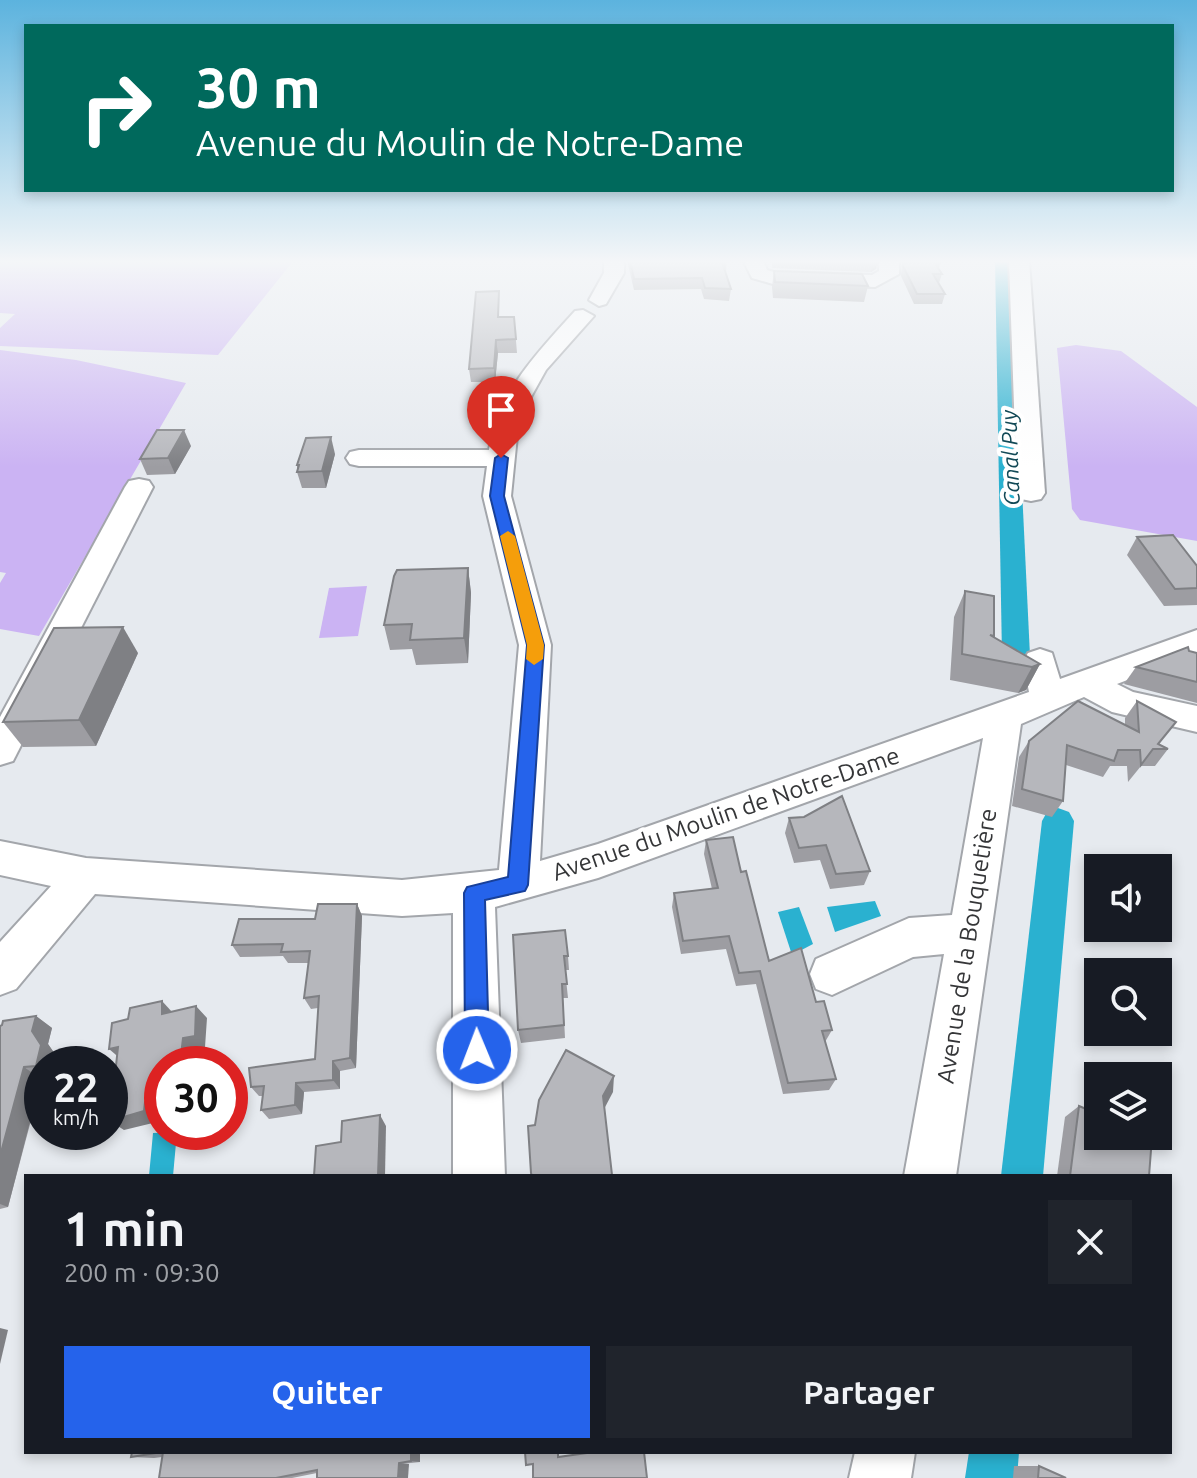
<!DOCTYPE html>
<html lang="fr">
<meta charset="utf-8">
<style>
body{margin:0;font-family:Ubuntu,sans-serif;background:#20242c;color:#f1f3f6;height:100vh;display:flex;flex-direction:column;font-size:30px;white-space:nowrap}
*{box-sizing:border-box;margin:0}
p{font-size:26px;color:#9ea1a6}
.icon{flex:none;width:44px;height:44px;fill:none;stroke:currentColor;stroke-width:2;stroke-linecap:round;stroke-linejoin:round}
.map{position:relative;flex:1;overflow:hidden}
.sheet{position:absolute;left:24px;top:1174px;width:1148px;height:280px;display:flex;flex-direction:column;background:#171b24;border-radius:0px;box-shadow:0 4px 12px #0003}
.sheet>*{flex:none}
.hud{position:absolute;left:24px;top:24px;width:1150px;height:168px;border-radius:0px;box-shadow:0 4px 12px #0003;background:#00695c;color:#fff;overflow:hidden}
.tools{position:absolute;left:1084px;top:854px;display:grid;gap:16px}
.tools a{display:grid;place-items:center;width:88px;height:88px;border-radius:0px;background:#171b24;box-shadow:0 4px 12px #0003;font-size:40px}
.speed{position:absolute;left:24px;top:1046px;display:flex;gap:16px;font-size:40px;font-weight:700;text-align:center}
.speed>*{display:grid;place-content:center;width:104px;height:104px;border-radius:50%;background:#171b24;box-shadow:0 4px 12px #0003;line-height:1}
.speed small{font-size:20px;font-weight:400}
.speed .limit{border:12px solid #d22;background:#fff;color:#111}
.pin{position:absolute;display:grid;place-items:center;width:68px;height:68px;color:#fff;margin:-82px -34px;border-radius:50% 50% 50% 0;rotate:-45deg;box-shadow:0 0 8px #0007}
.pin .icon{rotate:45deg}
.me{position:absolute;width:88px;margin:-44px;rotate:359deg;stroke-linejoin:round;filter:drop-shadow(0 0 6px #0008)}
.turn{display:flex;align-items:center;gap:28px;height:168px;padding:0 40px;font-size:36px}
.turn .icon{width:104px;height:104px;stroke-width:2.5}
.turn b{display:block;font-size:56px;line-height:68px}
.round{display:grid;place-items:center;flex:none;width:84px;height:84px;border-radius:0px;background:#20242c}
.headline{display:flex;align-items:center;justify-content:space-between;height:136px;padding:0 40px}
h1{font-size:48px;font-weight:700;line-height:60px}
.primary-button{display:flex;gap:16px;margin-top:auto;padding:16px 40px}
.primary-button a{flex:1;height:92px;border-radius:0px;background:#2563eb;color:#fff;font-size:32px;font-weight:700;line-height:92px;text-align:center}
.primary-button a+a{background:#20242c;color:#f1f3f6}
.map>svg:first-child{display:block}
.green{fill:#cbb3f3}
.water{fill:#2ab1d0}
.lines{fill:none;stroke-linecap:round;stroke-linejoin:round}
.canal{fill:#2ab1d0;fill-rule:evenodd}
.minor-casing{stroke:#a3a6ab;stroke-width:4}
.minor{fill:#fff;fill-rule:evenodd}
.wall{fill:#9d9da2}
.shaded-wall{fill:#7f8084}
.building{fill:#b6b7bc;stroke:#7f8084;stroke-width:2}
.route{fill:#2563eb;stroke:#184099;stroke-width:2}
.slow{fill:#f59e0b}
.labels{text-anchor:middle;stroke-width:8;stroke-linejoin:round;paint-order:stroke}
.far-water-label{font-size:22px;font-style:italic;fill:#124956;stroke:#fff}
.street-label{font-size:24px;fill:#353638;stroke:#fff}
</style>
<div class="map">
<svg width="1197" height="1478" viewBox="0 0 1197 1478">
<rect width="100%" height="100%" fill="#e6eaef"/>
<!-- green -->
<g class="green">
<path d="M0 260H294L218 355 0 346V328L15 314 0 313Z"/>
<path d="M1076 345 1121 351 1197 407V541L1080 520 1072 509 1057 348Z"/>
<path d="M0 350 76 360 186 383 39 636 0 629V583L6 573 0 572Z"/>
<path d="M367 586 358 636 319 638 329 588Z"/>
</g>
<!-- water -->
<g class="water">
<path d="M875 901 881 916 835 932 827 907Z"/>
<path d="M799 907 813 944 792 955 778 912Z"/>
<path d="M177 1132 173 1176H149L153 1133Z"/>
</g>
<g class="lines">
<!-- canal -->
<g class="canal">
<path d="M995 260H1011L1030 656 1026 663 1016 666 1006 663 1002 656Z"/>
<path d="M1058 808 1069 812 1074 821 1043 1176H1001L1042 821 1047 812Z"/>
<path d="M969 1452H1019L1017 1478H965Z"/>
</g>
<!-- minor casing -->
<g class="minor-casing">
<g id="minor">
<path d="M604 260H624V273L606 304 599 306 589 300 604 273Z"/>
<path d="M743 260H763L767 270 774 272 872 275 879 271V260H899V274L875 287 773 284 752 278Z"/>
<path d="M1009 260H1029L1045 493 1041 499 1031 501 1021 499 1017 493Z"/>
<path d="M583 310 594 316 546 370 531 397 517 436 511 496 551 645 540 861 598 844 1029 692 1023 661 1028 653 1040 649 1052 653 1060 679 1197 630V653L1117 684 1133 692 1197 706V732L1112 712 1084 697 1021 724 956 1176H904L944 954 913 957 832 995 816 989 810 974 816 959 909 918 952 915 983 738 598 878 495 907 505 1176H453V913L402 916 95 894 16 989 0 995V942L51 886 0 875V841L86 858 402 880 499 870 519 645 483 496 487 466H359L350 464 346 458 350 452 359 450H489C497 393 538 352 575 311Z"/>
<path d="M139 479 149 481 153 487 13 761 0 765V717L125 487 129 481Z"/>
<path d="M855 1452H915L911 1478H849Z"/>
</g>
</g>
<!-- minor -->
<use href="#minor" class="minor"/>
</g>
<!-- wall -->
<g class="wall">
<path d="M627 260H727L726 272 731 289 729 301 704 299 701 289 634 290Z"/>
<path d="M772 260H878L876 269 871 272 772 268Z"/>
<path d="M902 260H939L940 263 939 269 942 274 939 283 945 294 942 304H914L901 276Z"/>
<path d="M774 271 868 286 864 302 773 298 772 287Z"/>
<path d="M499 291V317H514L517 353H498L495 382H471L469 369Z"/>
<path d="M191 446 175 474 147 475 140 459Z"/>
<path d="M335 454 326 488H302L297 472V465Z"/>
<path d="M1137 537 1197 566V605L1164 606 1127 555Z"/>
<path d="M468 568 471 593 468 663 416 665 412 649 390 650 384 625Z"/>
<path d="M965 591 994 636 993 637 1040 664 1026 690 1018 693 950 680 954 617Z"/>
<path d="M1189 651 1197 653V703L1124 684 1136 667Z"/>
<path d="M138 653 96 746 23 747 3 722Z"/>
<path d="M1137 701 1159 744 1168 749 1155 766H1141L1128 782 1127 766H1110L1103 777 1066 765 1063 801 1052 817 1012 806 1019 757 1029 741 1125 726V718Z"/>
<path d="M789 818 870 871 864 885 830 889 820 860 794 863 785 833Z"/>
<path d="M706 840 741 872 769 961 816 1002 832 1030 825 1042 836 1079 829 1090 783 1094 756 984 736 986 726 949 681 954 672 907 674 893 712 889 704 854Z"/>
<path d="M357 904 362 916 356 1068 340 1071V1089L304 1092 302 1114 269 1119 261 1110 263 1096H259L251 1087 315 1059 318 1008 311 1009 304 998 309 963H288L283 956 240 957 232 945 315 919Z"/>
<path d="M513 935 568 956 569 970H565L568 998H563L565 1038 521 1043 518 1030Z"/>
<path d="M36 1016 52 1028 48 1044 57 1057 56 1064H42V1079L8 1207 0 1209V1026Z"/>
<path d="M1079 1106 1149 1176H1057L1065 1117Z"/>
<path d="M132 1452H420V1462L317 1473 292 1478H159L162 1457 154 1458 131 1457Z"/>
<path d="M1014 1466H1039L1066 1478H1013Z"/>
</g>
<!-- shaded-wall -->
<g class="shaded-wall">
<path d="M878 260 876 269 871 272 873 262Z"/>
<path d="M496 340 498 353 495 382 494 368Z"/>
<path d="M184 430 191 446 175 474 168 458Z"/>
<path d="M331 437 335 454 326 488 322 471Z"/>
<path d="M468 568 471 593 468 663 464 638Z"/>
<path d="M123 627 138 653 96 746 79 720Z"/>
<path d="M1040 664 1026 690 1018 693 1032 667Z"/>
<path d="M357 904 362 916 356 1068 350 1058Z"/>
<path d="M162 1001 173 1013 162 1014Z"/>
<path d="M196 1006 207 1018 205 1047 194 1050 192 1064H180L183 1038Z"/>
<path d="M36 1016 52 1028 48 1044 57 1057 56 1064H42V1071L36 1066 32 1031Z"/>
<path d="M118 1047 122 1060 109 1049Z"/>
<path d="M333 1061 340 1071V1089L333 1080Z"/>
<path d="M24 1067 41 1079 8 1207 0 1204V1156Z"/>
<path d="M614 1076 613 1092 603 1111V1096Z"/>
<path d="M296 1083 304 1092 302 1114 295 1105Z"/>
<path d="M162 1098V1111L158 1112 157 1122 124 1130 110 1121 145 1102Z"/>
<path d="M380 1115 386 1126 385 1176H378Z"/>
<path d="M0 1328 8 1330 0 1364Z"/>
<path d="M411 1452H420V1462L411 1461Z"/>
<path d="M399 1463 409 1464 408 1478H398Z"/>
</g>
<!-- building -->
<g class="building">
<path d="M630 260H727V262H722L731 289 705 288 702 278 634 279Z"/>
<path d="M812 260H878L873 262Z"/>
<path d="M904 260H939L940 263H935L942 274H933L945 294H917L903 266Z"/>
<path d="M774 271 862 274 868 286 775 282Z"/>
<path d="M499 291 498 317H514L516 339 496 340 494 368 469 369 476 292Z"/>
<path d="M157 430H184L168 458 140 459Z"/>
<path d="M331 437 322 471 297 472 299 465H297L306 438Z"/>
<path d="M1173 535 1197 566V588L1175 589 1137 537Z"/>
<path d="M468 568 464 638 410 640 412 624 384 625 394 576 397 570Z"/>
<path d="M965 591 994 596V636L990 635 1040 664 1032 667 962 654Z"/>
<path d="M123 627 79 720 3 722 54 628Z"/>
<path d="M1188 647 1189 651 1197 653V682L1136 667Z"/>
<path d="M1078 701 1139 732 1137 701 1176 722 1158 744 1168 749H1153L1141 765 1140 750H1118L1114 761 1067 745 1063 801 1022 789 1029 741Z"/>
<path d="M842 796 870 871 836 874 826 845 799 848 789 818 804 817Z"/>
<path d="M733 837 741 872 746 871 769 961 801 948 816 1002 824 1001 832 1030 822 1031 836 1079 788 1083 760 971 739 973 729 936 683 941 674 893 718 888 706 840Z"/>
<path d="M318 904H357L350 1058 333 1061V1080L296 1083 295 1105 261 1110 264 1086 251 1087 249 1068 315 1059 319 996 304 998 310 951 281 952 283 944 232 945 239 919H315Z"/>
<path d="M565 930 568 956H564L567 984H562L564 1025 518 1030 513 935Z"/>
<path d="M162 1001V1014L196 1006 195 1036 183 1038 180 1064H162V1098L145 1102 144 1111 110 1121 118 1047 109 1049 112 1023 128 1019 130 1008Z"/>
<path d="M36 1016 32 1031 41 1045 36 1066 24 1067 0 1156V1026L2 1025 3 1021Z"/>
<path d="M566 1050 614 1076 603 1096 612 1175 611 1176H532L531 1173 528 1126 535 1125 539 1100Z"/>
<path d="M1079 1106 1098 1114V1136L1152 1137 1149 1176H1070Z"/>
<path d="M380 1115 378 1176H314L316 1146 341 1142 342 1121Z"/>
<path d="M132 1452H162L131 1457Z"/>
<path d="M163 1452H411V1461L399 1463 398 1478H317V1470L276 1478H159Z"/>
<path d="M525 1452H558V1457L594 1452H644L647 1478H533V1464L526 1465Z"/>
<path d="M1039 1466 1066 1478H1038Z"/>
</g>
<!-- sky -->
<linearGradient id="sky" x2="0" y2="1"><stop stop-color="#5cb3de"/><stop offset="0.56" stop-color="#f4f6f8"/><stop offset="1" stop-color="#f4f6f8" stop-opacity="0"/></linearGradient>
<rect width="1197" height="467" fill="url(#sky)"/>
<!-- route -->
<path class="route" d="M501 454 508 458 504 496 544 645 528 885 525 891 485 900 489 1050 485 1059 477 1062 468 1059 465 1050 464 893 467 887 508 877 527 645 490 496 495 458Z"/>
<!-- slow -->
<path class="slow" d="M508 531 515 536 544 645 543 659 534 665 526 659 527 645 500 536Z"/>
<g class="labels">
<!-- far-water labels -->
<g class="far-water-label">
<text transform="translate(1010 458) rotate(-92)" y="8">Canal Puy</text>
</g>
<!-- street labels -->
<g class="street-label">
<text transform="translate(726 814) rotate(-19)" y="8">Avenue du Moulin de Notre-Dame</text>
<text transform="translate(967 946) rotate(-81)" y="8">Avenue de la Bouquetière</text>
</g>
</g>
</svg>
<div class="tools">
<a><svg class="icon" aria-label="sound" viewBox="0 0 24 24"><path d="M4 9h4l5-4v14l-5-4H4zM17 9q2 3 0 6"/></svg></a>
<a><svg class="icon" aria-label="search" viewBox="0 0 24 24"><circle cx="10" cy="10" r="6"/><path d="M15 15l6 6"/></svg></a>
<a><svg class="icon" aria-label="layers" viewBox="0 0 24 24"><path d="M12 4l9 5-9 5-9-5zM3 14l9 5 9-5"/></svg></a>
</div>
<div class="speed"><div>22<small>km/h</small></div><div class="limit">30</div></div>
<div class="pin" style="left:501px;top:458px;background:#d93025"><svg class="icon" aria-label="arrive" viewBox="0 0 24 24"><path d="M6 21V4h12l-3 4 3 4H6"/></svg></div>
<svg class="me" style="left:477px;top:1050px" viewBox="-20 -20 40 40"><circle r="17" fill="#2563eb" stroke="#fff" stroke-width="3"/><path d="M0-11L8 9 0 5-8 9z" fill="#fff"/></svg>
<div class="hud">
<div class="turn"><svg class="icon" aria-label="right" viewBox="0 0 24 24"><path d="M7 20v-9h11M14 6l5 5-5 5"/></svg><div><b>30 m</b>Avenue du Moulin de Notre-Dame</div></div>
</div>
<section class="sheet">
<div class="headline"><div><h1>1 min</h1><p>200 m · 09:30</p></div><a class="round"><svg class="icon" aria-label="close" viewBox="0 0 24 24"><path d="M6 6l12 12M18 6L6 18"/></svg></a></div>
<div class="primary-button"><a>Quitter</a><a>Partager</a></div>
</section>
</div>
